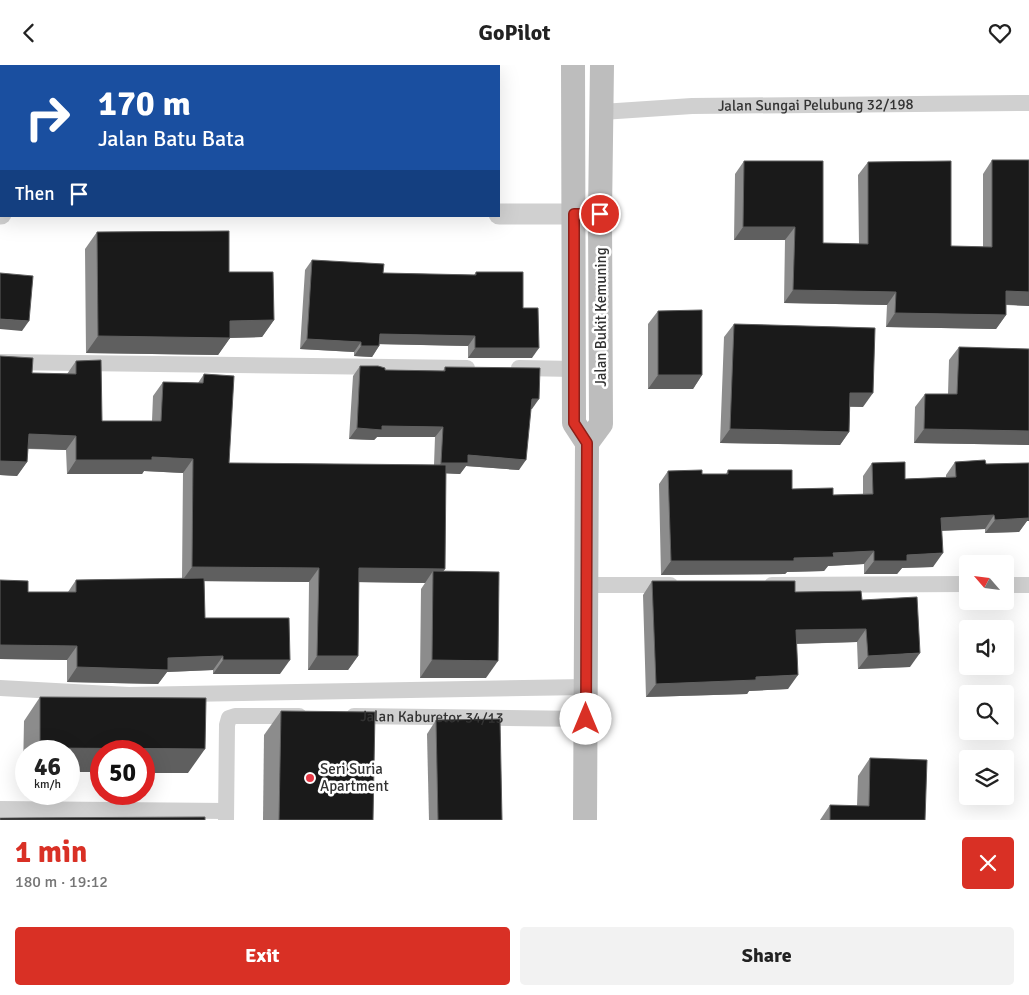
<!DOCTYPE html>
<meta charset="utf-8">
<style>
body{margin:0;font-family:Signika,sans-serif;background:#f2f2f2;color:#222;height:100vh;display:flex;flex-direction:column;font-size:19px;white-space:nowrap}
*{box-sizing:border-box;margin:0}
p{font-size:16px;color:#767676}
.icon{flex:none;width:28px;height:28px;fill:none;stroke:currentColor;stroke-width:2;stroke-linecap:round;stroke-linejoin:round}
.map{position:relative;height:755px;overflow:hidden}
.sheet{display:flex;flex-direction:column;background:#fff;flex:1}
.sheet>*{flex:none}
.top-card{position:absolute;left:0px;top:0px;width:500px;height:152px;box-shadow:0 5px 20px #0002;background:#1a4fa0;color:#fff;overflow:hidden}
.needle{width:32px;rotate:298deg}
.fabs{position:absolute;left:959px;top:490px;display:grid;gap:10px}
.fabs a{display:grid;place-items:center;width:55px;height:55px;border-radius:5px;background:#fff;box-shadow:0 5px 20px #0002;font-size:25px}
.speed{position:absolute;left:15px;top:675px;display:flex;gap:10px;font-size:25px;font-weight:700;text-align:center}
.speed>*{display:grid;place-content:center;width:65px;height:65px;border-radius:50%;background:#fff;box-shadow:0 5px 20px #0002;line-height:1}
.speed small{font-size:12px;font-weight:400}
.speed .limit{border:8px solid #d22;background:#fff;color:#111}
.pin{position:absolute;display:grid;place-items:center;width:42px;height:42px;color:#fff;margin:-21px;border:2px solid #fff;border-radius:50%;box-shadow:0 1px 5px #0007}
.me{position:absolute;width:55px;margin:-28px;rotate:0deg;stroke-linejoin:round;filter:drop-shadow(0 0 4px #0008)}
.turn{display:flex;align-items:center;gap:18px;height:105px;padding:0 15px;font-size:22px}
.turn .icon{width:65px;height:65px;stroke-width:2.5}
.turn b{display:block;font-size:35px;line-height:42px}
.then{display:flex;align-items:center;height:48px;padding:0 15px;background:#0003;gap:10px;font-size:19px}
.round{display:grid;place-items:center;flex:none;width:52px;height:52px;border-radius:5px;background:#f2f2f2}
.head{display:flex;align-items:center;justify-content:space-between;height:85px;padding:0 15px}
h1{font-size:30px;font-weight:700;line-height:38px;color:#d93025}
.cta{display:flex;gap:10px;margin-top:auto;padding:10px 15px}
.cta a{flex:1;height:58px;border-radius:5px;background:#d93025;color:#fff;font-size:20px;font-weight:700;line-height:58px;text-align:center}
.cta a+a{background:#f2f2f2;color:#222}
header{display:flex;justify-content:space-between;align-items:center;height:65px;padding:0 15px;background:#fff;font-size:22px;font-weight:700}
.map>svg:first-child{display:block}
.lines{fill:none;stroke-linecap:round;stroke-linejoin:round}
.minor{stroke:#d0d0d0;stroke-width:16}
.tertiary{stroke:#d0d0d0;stroke-width:21}
.secondary{stroke:#bdbdbd;stroke-width:24}
.wall{fill:#8c8c8c}
.shaded-wall{fill:#5f5f5f}
.building{fill:#1a1a1a;stroke:#5f5f5f}
.route-casing{stroke:#8d1f18;stroke-width:12}
.route{stroke:#d93025;stroke-width:9}
.poi-dot{fill:#e63946;stroke:#fff;stroke-width:2}
.labels{text-anchor:middle;stroke-width:5;stroke-linejoin:round;paint-order:stroke}
.street-label{font-size:15px;fill:#333;stroke:#fff}
.poi-label{font-size:15px;fill:#333;stroke:#fff;text-anchor:start}
</style>
<header><svg class="icon" aria-label="back" viewBox="0 0 24 24"><path d="M15 5l-7 7 7 7"/></svg>GoPilot<svg class="icon" aria-label="heart" viewBox="0 0 24 24"><path d="M12 20l-8-8c-3-5 5-10 8-4 3-6 11-1 8 4z"/></svg></header>
<div class="map">
<svg width="1029" height="755" viewBox="0 0 1029 755">
<rect width="100%" height="100%" fill="#fff"/>
<g class="lines">
<!-- minor -->
<g class="minor">
<path id="s1" d="M602 47 692 41 1029 38"/>
<path d="M0 297 467 303"/>
<path d="M519 303 575 304"/>
<path d="M586 520H670"/>
<path d="M772 520 968 519"/>
<path d="M1005 520H1029"/>
<path d="M0 623 129 630 586 622"/>
<path id="s2" d="M354 651 585 654"/>
<path d="M0 744 226 746"/>
<path d="M226 755 227 660 229 653 235 651H299"/>
</g>
<!-- tertiary -->
<g class="tertiary">
<path d="M0 149H1"/>
<path d="M499 149H600"/>
</g>
<!-- secondary -->
<g class="secondary">
<path d="M573 0 574 358 587 378 585 755"/>
<path d="M587 378 601 359 600 149 602 0"/>
</g>
</g>
<!-- wall -->
<g class="wall">
<path d="M992 95H1029V241L1006 240V250L996 264 886 262 887 240 784 238 785 175H734L735 109 744 96 823 178 859 179 858 110 868 97 951 181 983 182V109Z"/>
<path d="M97 167 229 207 274 255 262 272 230 273 218 290 86 288 85 184Z"/>
<path d="M312 195 383 208 474 210 476 207 523 243 532 293H468V281L379 279V281L372 292 354 291V287L300 284 305 205Z"/>
<path d="M658 246 702 310 693 324H648V259Z"/>
<path d="M734 259 863 342H850L849 367 840 380 720 378 724 272Z"/>
<path d="M959 282 1029 284V380L914 378 915 342 925 329H948L949 295Z"/>
<path d="M0 291 32 308 67 309 76 296 102 356H152L153 331 163 317 198 318 204 309 229 398 434 400 435 372H377L374 375 349 374 353 311 360 301 385 305 443 306 445 302 532 344H531L519 405 466 401 460 409 446 408 443 506 486 613H420L421 524 425 518 359 517 358 591 348 605H308L309 517 204 516 205 553 280 609H213V605L167 607 158 619 67 617V595L0 594V515L28 527H68L76 515 182 514 183 408 144 406 142 409H67L66 385 28 384 27 397 17 411 0 410Z"/>
<path d="M955 397 986 399 1027 456 1019 467 985 468V464L942 466 933 502 902 503 897 509H864V499L828 501 824 506 787 507 785 509 661 510 659 419 668 406 702 409H726L728 405 792 424 833 430 863 429V411L872 398 905 414 946 412V410Z"/>
<path d="M652 516 795 527 862 535 910 602 858 604 857 577 797 579 788 624 749 626 747 629 646 632 643 530Z"/>
<path d="M40 632 188 708H144V686H26V707H23L24 656Z"/>
<path d="M281 646 373 755H263L264 670Z"/>
<path d="M436 655 502 755H429L427 669Z"/>
<path d="M870 693 925 755H820L830 740 857 741 858 711Z"/>
</g>
<!-- shaded-wall -->
<g class="shaded-wall">
<path d="M743 162H795L785 175H734Z"/>
<path d="M793 225 896 227 887 240 784 238Z"/>
<path d="M1006 226 1029 227V241L997 239Z"/>
<path d="M895 248 1006 250 996 264 886 262Z"/>
<path d="M0 254 29 256 22 266 0 264Z"/>
<path d="M274 255 262 272 227 273H230L218 290 86 288 98 271 230 256Z"/>
<path d="M380 269 475 271 468 281 373 279Z"/>
<path d="M307 274 361 277 354 287 300 284Z"/>
<path d="M361 281H379L372 292 354 291Z"/>
<path d="M475 283H539L532 293H468Z"/>
<path d="M658 310H702L693 324H648Z"/>
<path d="M850 328H873L863 342 841 341Z"/>
<path d="M532 334H539L532 344H525Z"/>
<path d="M382 361 443 362 435 372H377L374 375 349 374 357 363Z"/>
<path d="M730 364 849 367 840 380 720 378Z"/>
<path d="M924 364 1029 366V380L914 378Z"/>
<path d="M29 369 76 371 66 385 19 383Z"/>
<path d="M468 390 526 395 519 405 466 401 460 409 434 408 441 398Z"/>
<path d="M152 392 193 394 183 408 144 406 142 409H67L76 395Z"/>
<path d="M0 396 27 397 17 411 0 410Z"/>
<path d="M1029 443V456H1027L1019 467 985 468 995 455Z"/>
<path d="M994 450 985 464 932 466 941 453Z"/>
<path d="M874 486 864 499 828 501 824 506 787 507 785 509 661 510 671 496 794 493 833 488Z"/>
<path d="M943 488 933 502 902 503 897 509H864L874 496 907 490Z"/>
<path d="M192 502 319 503 309 517 182 516Z"/>
<path d="M359 503 445 504 435 518 433 506 425 518 350 517Z"/>
<path d="M866 564 857 577 787 579 796 565Z"/>
<path d="M0 580 77 581 67 595 0 594Z"/>
<path d="M920 588 910 602 858 604 868 591Z"/>
<path d="M223 591 213 605 167 607 158 619 67 617 77 602 168 593Z"/>
<path d="M317 591H358L348 605H308Z"/>
<path d="M223 595H290L280 609H213Z"/>
<path d="M432 595 498 596 486 613H420Z"/>
<path d="M798 610 788 624 749 626 747 629 646 632 656 619 756 612Z"/>
<path d="M40 683 205 684 188 708H144V686H101V707H69V686H38Z"/>
</g>
<!-- building -->
<g class="building">
<rect x="0" y="0" width="386" height="1"/>
<path d="M992 95H1029V227L1006 226V250L895 248 896 227 793 225 795 162H743L744 96H823V178L868 179V97L951 96V181L992 182Z"/>
<path d="M229 166V207H273L274 255 230 256V273L98 271 97 167Z"/>
<path d="M312 195 384 199 383 208 476 210V207H523V243H538L539 283H475V271L380 269 379 281H361V277L307 274Z"/>
<path d="M0 208 33 211 29 256 0 254Z"/>
<path d="M702 245V310H658V246Z"/>
<path d="M734 259 875 263 873 328H850L849 367 730 364Z"/>
<path d="M959 282 1029 284V366L924 364 925 329H957Z"/>
<path d="M0 291 33 293 32 308 76 309V296L101 295 102 356H161L163 317 203 318 204 309 234 311 229 398 446 400 445 504 359 503 358 591H317L319 503 192 502 193 394 152 392V395H76V371L29 369 27 397 0 396Z"/>
<path d="M360 301H378L385 303V305L445 306V302L540 303 539 334H532L526 395 468 390V398H441L443 362 382 361V365L357 363Z"/>
<path d="M985 395 986 399 1029 398V453L995 455 994 450 941 453 943 488 907 490V496H874V486L833 488 834 492 794 493V496H671L668 406 702 405V409H728V405H792V424L833 423V430L873 429 872 398 905 397V414L956 412 955 397Z"/>
<path d="M433 506 499 507 498 596 432 595Z"/>
<path d="M204 513 205 553H289L290 595H223V591L168 593V605L77 602V581L0 580V515L28 516V527H76V515Z"/>
<path d="M652 516H795V527L861 526 862 535 917 532 920 588 868 591 866 564 796 565 798 610 756 612V615L656 619Z"/>
<path d="M40 632 206 633 205 684 40 683Z"/>
<path d="M281 646 375 647 373 755H279Z"/>
<path d="M500 654 502 755H438L436 655Z"/>
<path d="M870 693 927 695 925 755H830V740L869 741Z"/>
<path d="M205 752V755H0V753Z"/>
</g>
<g class="lines">
<!-- route casing -->
<g class="route-casing">
<path id="route" d="M586 654 587 378 574 358V149H600"/>
</g>
<!-- route -->
<use href="#route" class="route"/>
</g>
<!-- markers -->
<circle class="poi-dot" cx="310" cy="713" r="5"/>
<g class="labels">
<!-- street labels -->
<g class="street-label">
<text dy="5" stroke="none"><textPath href="#s1" startOffset="214">Jalan Sungai Pelubung 32/198</textPath></text>
<text transform="translate(601 252) rotate(-90)" y="5">Jalan Bukit Kemuning</text>
<text dy="5" stroke="none"><textPath href="#s2" startOffset="78">Jalan Kaburetor 34/13</textPath></text>
</g>
<!-- poi labels -->
<g class="poi-label">
<text x="320" y="709">Seri Suria<tspan x="320" dy="17">Apartment</tspan></text>
</g>
</g>
</svg>
<div class="fabs">
<a><svg class="needle" viewBox="-14 -14 28 28"><path d="M0-13l5 13h-10z" fill="#e53935"/><path d="M0 13l5-13h-10z" fill="#767676"/></svg></a>
<a><svg class="icon" aria-label="sound" viewBox="0 0 24 24"><path d="M4 9h4l5-4v14l-5-4H4zM17 9q2 3 0 6"/></svg></a>
<a><svg class="icon" aria-label="search" viewBox="0 0 24 24"><circle cx="10" cy="10" r="6"/><path d="M15 15l6 6"/></svg></a>
<a><svg class="icon" aria-label="layers" viewBox="0 0 24 24"><path d="M12 4l9 5-9 5-9-5zM3 14l9 5 9-5"/></svg></a>
</div>
<div class="speed"><div>46<small>km/h</small></div><div class="limit">50</div></div>
<div class="pin" style="left:600px;top:149px;background:#d93025"><svg class="icon" aria-label="arrive" viewBox="0 0 24 24"><path d="M6 21V4h12l-3 4 3 4H6"/></svg></div>
<svg class="me" style="left:586px;top:654px" viewBox="-20 -20 40 40"><circle r="19" fill="#fff"/><path d="M0-13L10 11 0 6-10 11z" fill="#d93025"/></svg>
<div class="top-card">
<div class="turn"><svg class="icon" aria-label="right" viewBox="0 0 24 24"><path d="M7 20v-9h11M14 6l5 5-5 5"/></svg><div><b>170 m</b>Jalan Batu Bata</div></div>
<div class="then">Then<svg class="icon" aria-label="arrive" viewBox="0 0 24 24"><path d="M6 21V4h12l-3 4 3 4H6"/></svg></div>
</div>
</div>
<section class="sheet">
<div class="head"><div><h1>1 min</h1><p>180 m · 19:12</p></div><a class="round" style="background:#d93025;color:#fff"><svg class="icon" aria-label="close" viewBox="0 0 24 24"><path d="M6 6l12 12M18 6L6 18"/></svg></a></div>
<div class="cta"><a>Exit</a><a>Share</a></div>
</section>
